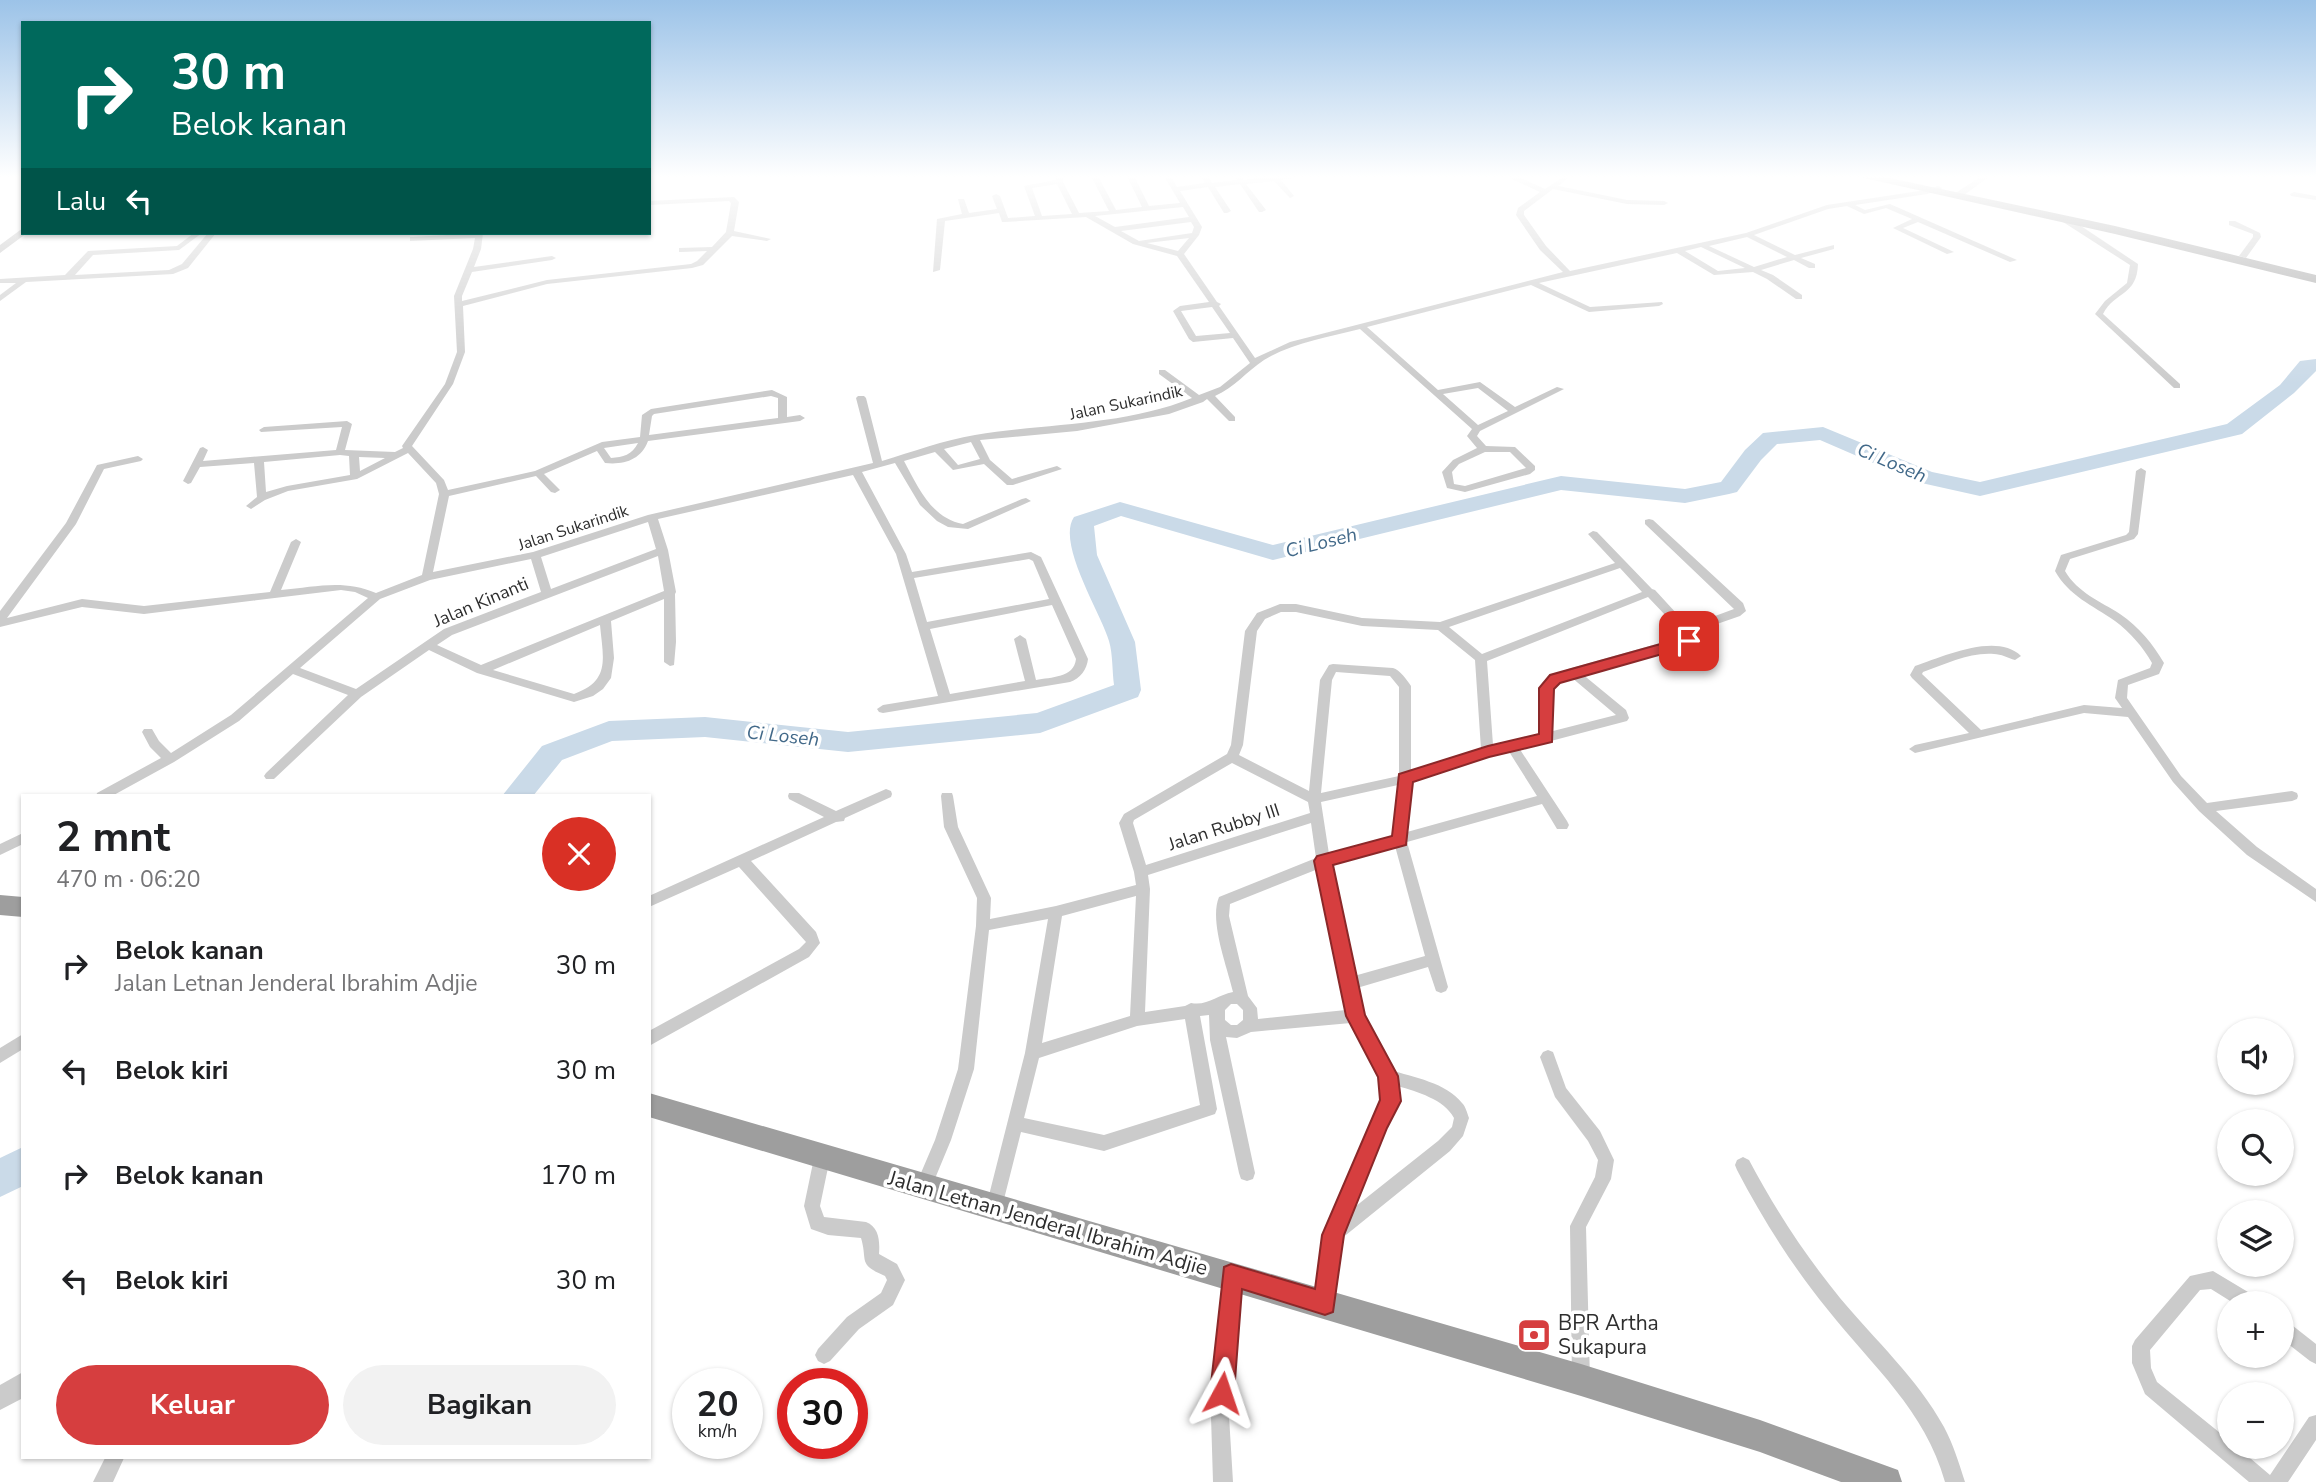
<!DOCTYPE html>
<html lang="id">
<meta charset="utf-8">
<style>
body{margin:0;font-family:"Nunito Sans",sans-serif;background:#f2f2f2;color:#202124;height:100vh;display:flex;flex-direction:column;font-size:26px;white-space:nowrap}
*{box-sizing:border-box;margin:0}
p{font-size:23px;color:#757577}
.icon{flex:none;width:38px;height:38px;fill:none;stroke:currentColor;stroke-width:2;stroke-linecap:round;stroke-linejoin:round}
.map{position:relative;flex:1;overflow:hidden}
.details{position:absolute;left:21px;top:794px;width:630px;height:665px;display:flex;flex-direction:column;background:#fff;border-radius:0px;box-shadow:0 2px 5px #0004}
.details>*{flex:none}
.top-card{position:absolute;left:21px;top:21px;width:630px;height:214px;border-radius:0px;box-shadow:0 2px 5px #0004;background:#00695c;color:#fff;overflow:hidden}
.tools{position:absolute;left:2217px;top:1018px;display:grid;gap:14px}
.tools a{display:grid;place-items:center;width:77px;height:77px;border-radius:50%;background:#fff;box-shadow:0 2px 5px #0004;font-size:35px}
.speed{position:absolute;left:672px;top:1368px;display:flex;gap:14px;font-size:35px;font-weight:700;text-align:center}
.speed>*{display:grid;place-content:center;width:91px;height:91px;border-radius:50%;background:#fff;box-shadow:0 2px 5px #0004;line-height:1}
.speed small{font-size:18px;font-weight:400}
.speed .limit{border:10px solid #d22;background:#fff;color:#111}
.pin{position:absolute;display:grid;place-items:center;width:60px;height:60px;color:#fff;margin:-30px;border-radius:14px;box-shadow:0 4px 10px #0006}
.me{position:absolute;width:77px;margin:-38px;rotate:5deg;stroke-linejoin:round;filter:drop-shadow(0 0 5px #0008)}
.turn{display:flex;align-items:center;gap:24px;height:147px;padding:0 35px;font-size:32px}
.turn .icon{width:91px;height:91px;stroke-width:2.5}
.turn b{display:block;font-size:49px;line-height:60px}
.then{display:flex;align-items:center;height:66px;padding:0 35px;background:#0003;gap:14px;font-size:26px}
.round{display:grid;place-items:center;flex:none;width:74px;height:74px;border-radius:37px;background:#f2f2f2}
.headline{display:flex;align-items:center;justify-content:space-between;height:119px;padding:0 35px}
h1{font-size:42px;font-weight:700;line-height:52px}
.primary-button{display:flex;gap:14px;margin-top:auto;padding:14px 35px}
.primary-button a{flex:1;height:80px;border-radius:42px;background:#d63e3f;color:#fff;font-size:28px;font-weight:700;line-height:80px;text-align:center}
.primary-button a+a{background:#f2f2f2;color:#202124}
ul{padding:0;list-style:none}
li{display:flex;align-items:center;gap:21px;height:105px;padding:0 35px}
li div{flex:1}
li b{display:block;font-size:26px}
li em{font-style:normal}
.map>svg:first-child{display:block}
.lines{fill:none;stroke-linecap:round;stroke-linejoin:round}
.river{fill:#cadae8;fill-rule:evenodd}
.minor{fill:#cbcbcb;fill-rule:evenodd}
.tertiary{fill:#cbcbcb;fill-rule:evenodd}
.secondary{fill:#b8b8b8;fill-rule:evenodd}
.primary{fill:#a6a6a6;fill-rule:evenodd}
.trunk{fill:#9e9e9e;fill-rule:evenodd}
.route{fill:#d63e3f;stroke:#8b2829;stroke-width:2}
.labels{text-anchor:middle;stroke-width:7;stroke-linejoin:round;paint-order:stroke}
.far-street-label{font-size:16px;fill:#2e2e2e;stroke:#fff}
.street-label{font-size:18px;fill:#2e2e2e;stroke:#fff}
.water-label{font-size:19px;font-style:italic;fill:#426989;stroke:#fff}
.near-street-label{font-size:21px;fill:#2e2e2e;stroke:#fff}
.near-poi-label{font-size:21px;fill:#2e2e2e;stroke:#fff;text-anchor:start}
</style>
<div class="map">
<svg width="2316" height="1482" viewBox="0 0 2316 1482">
<rect width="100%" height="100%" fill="#fff"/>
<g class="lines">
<!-- river -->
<g class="river">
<path d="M2316 359V371L2294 393 2242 434 1980 496 1917 482 1820 440 1777 444 1761 460 1737 492 1729 494 1685 503 1561 490 1273 560 1121 516 1094 526 1097 555 1135 642 1141 690 1138 697 1040 733 848 752 705 737 612 741 562 760 533 796H502L542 746 609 721 705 717 848 732 1037 713 1114 685C1112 671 1113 655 1109 641 1101 613 1056 543 1074 517L1120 502 1273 545 1561 476 1685 489 1721 482 1745 450 1763 433 1823 427 1932 472 1980 482 2227 424 2280 385 2300 361Z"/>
<path d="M23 1147V1186L0 1197V1158Z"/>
</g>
<!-- minor -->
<g class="minor">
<path d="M1056 176H1063V182L1079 213 1109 211 1091 176H1098L1116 210 1142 207 1127 176H1134L1149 206 1180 203 1164 176H1171L1177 187 1205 183 1201 176H1208L1212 183 1237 180 1235 176H1241L1243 180 1271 176H1305L1281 180 1294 196 1290 198 1274 181 1246 184 1266 210 1262 212H1259L1240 184 1215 187 1231 211 1227 213H1224L1208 187 1180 191 1202 227 1199 235 1184 254 1217 302 1221 304 1219 306 1255 358 1290 342 1563 272 1540 250 1516 215 1518 208 1540 192 1506 176H1516L1545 189 1563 177 1567 179 1558 186 1627 200 1664 201 1668 203 1664 205 1627 204 1553 189 1524 211V215L1546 246 1570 271 1746 233 1827 205 1926 190 1938 186 1942 188 1941 190 1927 194 1855 205 1865 210 1890 204 2017 260 2010 262 1918 222 1903 228 1954 252 1947 254 1893 228 1912 219 1886 208 1864 214 1847 206 1828 209 1754 235 1795 255 1834 245V249L1801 258 1815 264V268H1809L1794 260 1761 270 1773 275 1802 295V299H1796L1767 279 1753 272 1714 275 1677 253 1539 283 1590 307 1662 302 1663 304 1659 306 1589 312 1531 285 1367 327 1438 390 1480 382 1515 407 1557 387 1564 389 1480 431 1477 436 1486 446 1515 447 1535 466V470L1530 474 1465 492 1447 488 1442 472 1453 460 1477 448 1467 436 1472 429 1360 329C1328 337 1292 343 1264 360 1247 371 1234 388 1215 396L1235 417V421H1229L1207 399 1203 402 1169 414 1077 431 980 440 990 460 1012 479 1057 466 1062 469 1013 485H1007L984 464 953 470 935 452 904 461C918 487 931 518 963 524L1022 499 1026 498 1031 501 968 529 948 527 937 521 920 505 895 463 862 472 906 554 912 572 1031 552 1041 557 1088 659C1087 669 1080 679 1070 682L883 713 879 712 877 709 883 705 938 696 896 554 853 475 658 519 668 550 676 592 675 594 676 642 674 665 670 666 664 662V599L611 621 614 658 611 678 603 689 593 696 574 702 477 673 429 650 361 697 274 779H266L264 776 266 773 348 695 293 674 239 721 174 762 112 796H96L97 793 161 758 150 747 142 732 144 729H152L159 741 171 753 231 715 368 598 355 592 341 590 144 614 82 607 0 627V611L66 523 97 465 138 456 143 459 141 461 104 469 76 524 7 618 82 599 144 606 270 592 291 542 296 539 301 542 281 590C316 587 343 579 376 593L422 575 439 494 436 483 408 453 357 479 288 491 265 500 251 509 246 506 257 497 254 463 200 467 191 483 188 484 183 481 200 448 203 447 208 450 203 461 336 450 342 427 261 432 259 430 264 427 347 421 352 424 345 450 395 452 403 448 402 446 445 384 457 352 454 296 473 249 475 238 410 241V237H413L483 233 481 249 474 267 552 256 556 258 552 260 472 272 462 296V301L547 280 691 264 697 261 707 251 682 252H679V248L712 247 726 232 731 203 729 201 649 205V201L734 197 739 202 734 231 771 239 767 241 732 236 703 265 692 268 547 284 463 306 465 352 453 384 412 446 444 480 448 490 535 471 602 442 640 437 642 415 651 409 772 390 787 397V417L800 415 805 418 800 421 648 441C641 460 624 465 605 463L597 451 544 474 560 490 555 493 551 492 536 476 449 496 433 572 533 552 648 515 873 463 856 398 858 396H864L866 398 882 461C912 452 944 440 975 435 1048 423 1123 426 1192 398L1159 374V370H1165L1199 395 1220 387 1250 363 1233 338 1193 342 1189 339 1173 311 1180 306 1209 302 1177 256 1133 244 1086 217 1005 222H1002L999 213 945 221 940 270 933 272 937 219 962 214 958 199H964L969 213 997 209 992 196 996 194 1000 196 1008 218 1035 216 1024 186 1056 180ZM1057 184 1072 214 1042 216 1032 188ZM1183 207 1189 217 1115 227 1095 216ZM1191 222 1194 227 1192 233 1139 241 1121 231ZM1747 237 1787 257 1754 267 1709 246ZM1189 238 1178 251 1147 243ZM1701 247 1745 268 1718 271 1685 251ZM1212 307 1230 333 1196 336 1181 311ZM1478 388 1508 411 1478 425 1443 394ZM771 396 778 398V418L649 435 652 416 654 414ZM971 442 980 459 958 465 944 449ZM638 443C632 455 623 457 611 458L604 448ZM1485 452H1510L1526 468 1465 486 1454 484 1452 472 1459 464ZM340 455 349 456 350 475 287 486 266 492 264 462ZM359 457 385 458 360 471ZM648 522 656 549 551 589 541 557ZM658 556 664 591 481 665 437 645 452 635ZM531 559 541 592 444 629 356 689 300 668 380 599 430 580ZM1029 559 1033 561 1049 599 927 622 914 578ZM1052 605 1076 659C1074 678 1051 677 1036 680L1026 639 1020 635 1014 639 1025 681 950 694 930 629ZM600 625C603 658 611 681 574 694L493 670Z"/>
<path d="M1982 176H1990L1960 198H1954V194Z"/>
<path d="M2294 192 2316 196V200L2291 196 2290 194Z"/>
<path d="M2063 218H2069L2138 264C2137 296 2115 291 2103 314L2180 384V388H2174L2095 314 2105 301 2127 283 2130 265 2063 222Z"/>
<path d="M2229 221H2235L2260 233 2261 237 2246 258 2239 256 2253 237V234L2229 225Z"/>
<path d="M194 233H202L179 250 93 255 75 275 169 270 182 264 208 233H216L188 268 173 274 26 282 0 301V295L16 283H0V279L65 275 88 251 177 246Z"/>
<path d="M2141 468 2146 471 2138 534 2134 539 2070 559 2065 571C2078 593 2100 601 2120 614 2139 627 2153 644 2164 663L2159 674 2128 685 2127 698 2181 776 2207 803 2292 791 2297 793 2298 796 2297 799 2292 801 2216 811 2257 847 2316 889V902L2247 855 2199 811 2173 782 2128 717 2084 713 1915 753 1909 749 1915 745 1969 733 1912 678 1910 675 1915 666C1943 657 1996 632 2021 656L2015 660C2008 658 2001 654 1994 654 1970 652 1946 664 1923 672L1922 674 1981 730 2084 705 2122 708 2115 698 2118 680 2150 668 2152 663C2143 647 2130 632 2115 621 2092 605 2069 596 2055 571L2061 555 2126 535 2129 532 2136 471Z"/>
<path d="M1649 519 1653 520 1743 603 1746 611 1740 616 1694 632 1699 638 1697 641 1581 673 1626 710 1629 718 1627 721 1547 742 1519 748 1567 821 1569 825 1567 829H1557L1542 804 1407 842 1448 987 1446 991 1441 993 1436 991 1428 967 1357 988 1362 1015 1390 1070C1413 1077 1447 1083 1462 1103 1466 1107 1467 1113 1469 1118L1463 1136 1450 1151 1341 1239 1334 1304 1331 1310 1325 1313 1319 1310 1316 1304 1325 1235 1370 1123 1382 1100 1383 1087 1351 1023 1251 1032 1237 1038 1226 1037 1255 1173 1253 1179 1247 1181 1241 1179 1239 1173 1210 1040 1209 1015 1200 1016 1217 1109 1215 1114 1104 1151 1021 1132 1002 1207 1000 1213 994 1215 988 1213 986 1207 1025 1053 1048 919 989 930 974 1069 951 1140 929 1193 923 1195 917 1193 915 1187 935 1140 958 1069 976 926 977 898 944 827 941 796 942 793H952L953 796 958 827 991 898 990 919 1056 906 1136 885 1134 872 1119 823 1124 814 1227 754 1231 745 1245 631 1257 613 1280 604H1296L1362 618 1440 622 1615 563 1588 534 1593 531 1597 532 1652 589 1655 590 1688 626 1734 609 1645 524V520ZM1620 568 1642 592 1482 654 1449 627ZM1648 597 1685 636 1568 669 1546 679 1539 694 1541 734 1493 745 1487 661ZM1281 612H1296L1362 626 1438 630 1475 660 1481 749 1411 772V686C1407 680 1400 670 1393 668L1333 664 1329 665 1320 680 1309 791 1239 755 1243 745 1257 631 1265 619ZM1336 672 1390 676 1399 687V776L1321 793 1332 680ZM1571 677 1616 715 1553 731 1551 694 1555 685ZM1508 750 1537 796 1407 832 1411 782ZM1232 763 1308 802 1310 813 1146 865 1133 823 1134 820ZM1398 785 1394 836 1329 854 1321 802ZM1311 823 1316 858 1219 897C1209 921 1227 966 1233 992 1217 995 1208 1006 1191 1003L1185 1006 1145 1012 1150 889 1148 875ZM1395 846 1425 956 1354 976 1330 864ZM1318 869 1346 1010 1258 1019 1257 1008 1248 996 1229 916 1230 904ZM1136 896 1130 1016 1042 1043 1062 916ZM1231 1004H1237L1243 1010V1020L1237 1025H1231L1225 1020V1010ZM1185 1019 1200 1105 1104 1135 1024 1118 1039 1058 1137 1026ZM1398 1086C1417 1092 1444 1099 1454 1118L1452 1127 1438 1141 1351 1210 1385 1126 1398 1101Z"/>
<path d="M886 789 891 791 892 794 891 797 845 818 844 821 836 822 751 861 816 932 820 943 809 957 649 1046V1031L799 949 806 942 739 867 649 907V896L824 817 789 799 788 796 789 793H799L836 811Z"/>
<path d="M23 833V844L0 855V844Z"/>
<path d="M23 1034V1049L0 1063V1048Z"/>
<path d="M1548 1050 1553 1052 1566 1088 1600 1131 1614 1160 1611 1179 1586 1227 1590 1380 1587 1386 1581 1389 1575 1386 1572 1380 1570 1226 1595 1177 1598 1160 1588 1141 1555 1097 1540 1057 1543 1052Z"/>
<path d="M822 1150 828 1153 830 1158 820 1206 824 1217 866 1222C879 1227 880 1241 879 1254L897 1264 905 1280 893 1305 859 1329 830 1361 824 1364 818 1361 815 1355 818 1349 847 1317 881 1293 887 1280 885 1276C857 1264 868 1261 861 1238L828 1235 811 1229 804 1206 814 1158 816 1153Z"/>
<path d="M1743 1157 1749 1160C1775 1209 1805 1255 1840 1298 1875 1340 1917 1378 1944 1427 1953 1444 1959 1463 1965 1482H1945C1925 1410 1873 1367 1828 1310 1793 1267 1763 1220 1737 1170L1735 1165 1737 1160Z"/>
<path d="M1231 1266 1237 1269 1240 1275 1229 1416 1233 1482H1213L1211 1416 1222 1275 1225 1269Z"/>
<path d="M2213 1271 2258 1298 2261 1304H2235L2211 1289 2200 1290 2150 1350 2151 1368 2157 1382 2230 1441V1447H2237L2270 1475 2309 1417 2316 1415V1440L2288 1482H2249L2145 1394 2132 1363V1346L2135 1340 2190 1276Z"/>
<path d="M2282 1319 2288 1322 2316 1344V1364L2310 1361 2282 1339Z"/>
<path d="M105 1458H124L113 1482H93Z"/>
</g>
<!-- tertiary -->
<path class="tertiary" d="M23 1372V1398L0 1410V1385Z"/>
<!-- secondary -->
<path class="secondary" d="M23 228V233H27L0 253V245Z"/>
<!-- primary -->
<path class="primary" d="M1855 176H1880L2115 226 2316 275V283L2115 234Z"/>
<!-- trunk -->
<g class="trunk">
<path d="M0 895 23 897V917L0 915Z"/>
<path d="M649 1093 1581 1364 1760 1420 1898 1470 1902 1482H1841L1760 1452 1581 1396 649 1117Z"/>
</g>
</g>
<!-- sky -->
<linearGradient id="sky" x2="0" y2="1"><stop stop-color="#9cc3e8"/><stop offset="0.46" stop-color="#fff"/><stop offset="1" stop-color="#fff" stop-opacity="0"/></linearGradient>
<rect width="2316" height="384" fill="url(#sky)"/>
<!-- route -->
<path class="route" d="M1689 636 1694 638V645L1560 683 1554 689 1552 742 1489 757 1413 782 1406 845 1333 865 1365 1015 1398 1076 1401 1101 1387 1128 1344 1235 1333 1312 1325 1315 1242 1289 1234 1393 1230 1401 1222 1405 1213 1401 1210 1393 1224 1267 1231 1264 1315 1289 1322 1235 1380 1100 1378 1077 1346 1016 1314 861 1317 856 1392 836 1399 774 1488 746 1539 734V688L1550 675Z"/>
<!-- icons -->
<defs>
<g id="bank-square" transform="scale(1.75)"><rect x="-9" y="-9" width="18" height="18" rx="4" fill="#d63e3f" stroke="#fff"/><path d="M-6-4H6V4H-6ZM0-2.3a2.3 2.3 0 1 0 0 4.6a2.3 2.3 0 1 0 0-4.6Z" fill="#fff"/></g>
</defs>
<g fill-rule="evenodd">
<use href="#bank-square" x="1534" y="1335"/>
</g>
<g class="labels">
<!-- far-street labels -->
<g class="far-street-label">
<text transform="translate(1126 402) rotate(-12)" y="6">Jalan Sukarindik</text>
<text transform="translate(573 527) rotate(-18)" y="6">Jalan Sukarindik</text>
</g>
<!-- street labels -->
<g class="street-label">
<text transform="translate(481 602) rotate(-23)" y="6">Jalan Kinanti</text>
<text transform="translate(1224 827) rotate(-18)" y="6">Jalan Rubby III</text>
</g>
<!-- water labels -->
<g class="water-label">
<text transform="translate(1892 462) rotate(23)" y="7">Ci Loseh</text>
<text transform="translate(1321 542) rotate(-14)" y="7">Ci Loseh</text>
<text transform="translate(783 735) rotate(6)" y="7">Ci Loseh</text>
</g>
<!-- near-street labels -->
<g class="near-street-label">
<text transform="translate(1048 1223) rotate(16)" y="7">Jalan Letnan Jenderal Ibrahim Adjie</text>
</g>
<!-- near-poi labels -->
<g class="near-poi-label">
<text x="1558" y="1330">BPR Artha<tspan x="1558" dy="24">Sukapura</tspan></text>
</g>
</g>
</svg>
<div class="tools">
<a><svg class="icon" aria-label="sound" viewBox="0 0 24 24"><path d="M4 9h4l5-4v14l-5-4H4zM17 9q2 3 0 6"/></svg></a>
<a><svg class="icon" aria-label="search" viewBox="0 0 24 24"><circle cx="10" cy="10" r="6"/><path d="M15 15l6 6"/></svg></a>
<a><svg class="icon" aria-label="layers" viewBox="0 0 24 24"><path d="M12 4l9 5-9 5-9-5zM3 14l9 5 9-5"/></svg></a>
<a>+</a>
<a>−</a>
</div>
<div class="speed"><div>20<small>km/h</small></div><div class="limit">30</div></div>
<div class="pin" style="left:1689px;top:641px;background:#d93025"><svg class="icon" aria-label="arrive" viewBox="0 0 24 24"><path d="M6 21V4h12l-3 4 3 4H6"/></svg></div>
<svg class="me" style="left:1222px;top:1393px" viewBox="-20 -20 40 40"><path d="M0-17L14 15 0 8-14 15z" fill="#d63e3f" stroke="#fff" stroke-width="4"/></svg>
<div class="top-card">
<div class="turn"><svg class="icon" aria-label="right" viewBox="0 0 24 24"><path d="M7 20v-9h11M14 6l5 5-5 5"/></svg><div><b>30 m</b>Belok kanan</div></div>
<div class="then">Lalu<svg class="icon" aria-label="left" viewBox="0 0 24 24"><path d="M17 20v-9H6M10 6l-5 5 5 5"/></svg></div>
</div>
<section class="details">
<div class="headline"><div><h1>2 mnt</h1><p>470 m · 06:20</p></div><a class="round" style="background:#d93025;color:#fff"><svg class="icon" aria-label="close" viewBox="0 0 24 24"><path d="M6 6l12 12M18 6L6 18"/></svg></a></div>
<ul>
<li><svg class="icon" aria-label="right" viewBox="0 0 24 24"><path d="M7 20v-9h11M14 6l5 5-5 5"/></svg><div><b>Belok kanan</b><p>Jalan Letnan Jenderal Ibrahim Adjie</p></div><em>30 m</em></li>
<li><svg class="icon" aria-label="left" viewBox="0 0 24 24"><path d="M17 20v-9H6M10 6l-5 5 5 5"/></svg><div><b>Belok kiri</b></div><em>30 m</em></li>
<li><svg class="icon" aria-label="right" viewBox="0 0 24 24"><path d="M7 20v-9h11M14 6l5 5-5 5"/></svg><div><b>Belok kanan</b></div><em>170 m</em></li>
<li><svg class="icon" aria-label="left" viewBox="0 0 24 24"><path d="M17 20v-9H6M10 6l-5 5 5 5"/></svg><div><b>Belok kiri</b></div><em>30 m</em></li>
</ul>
<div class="primary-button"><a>Keluar</a><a>Bagikan</a></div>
</section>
</div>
